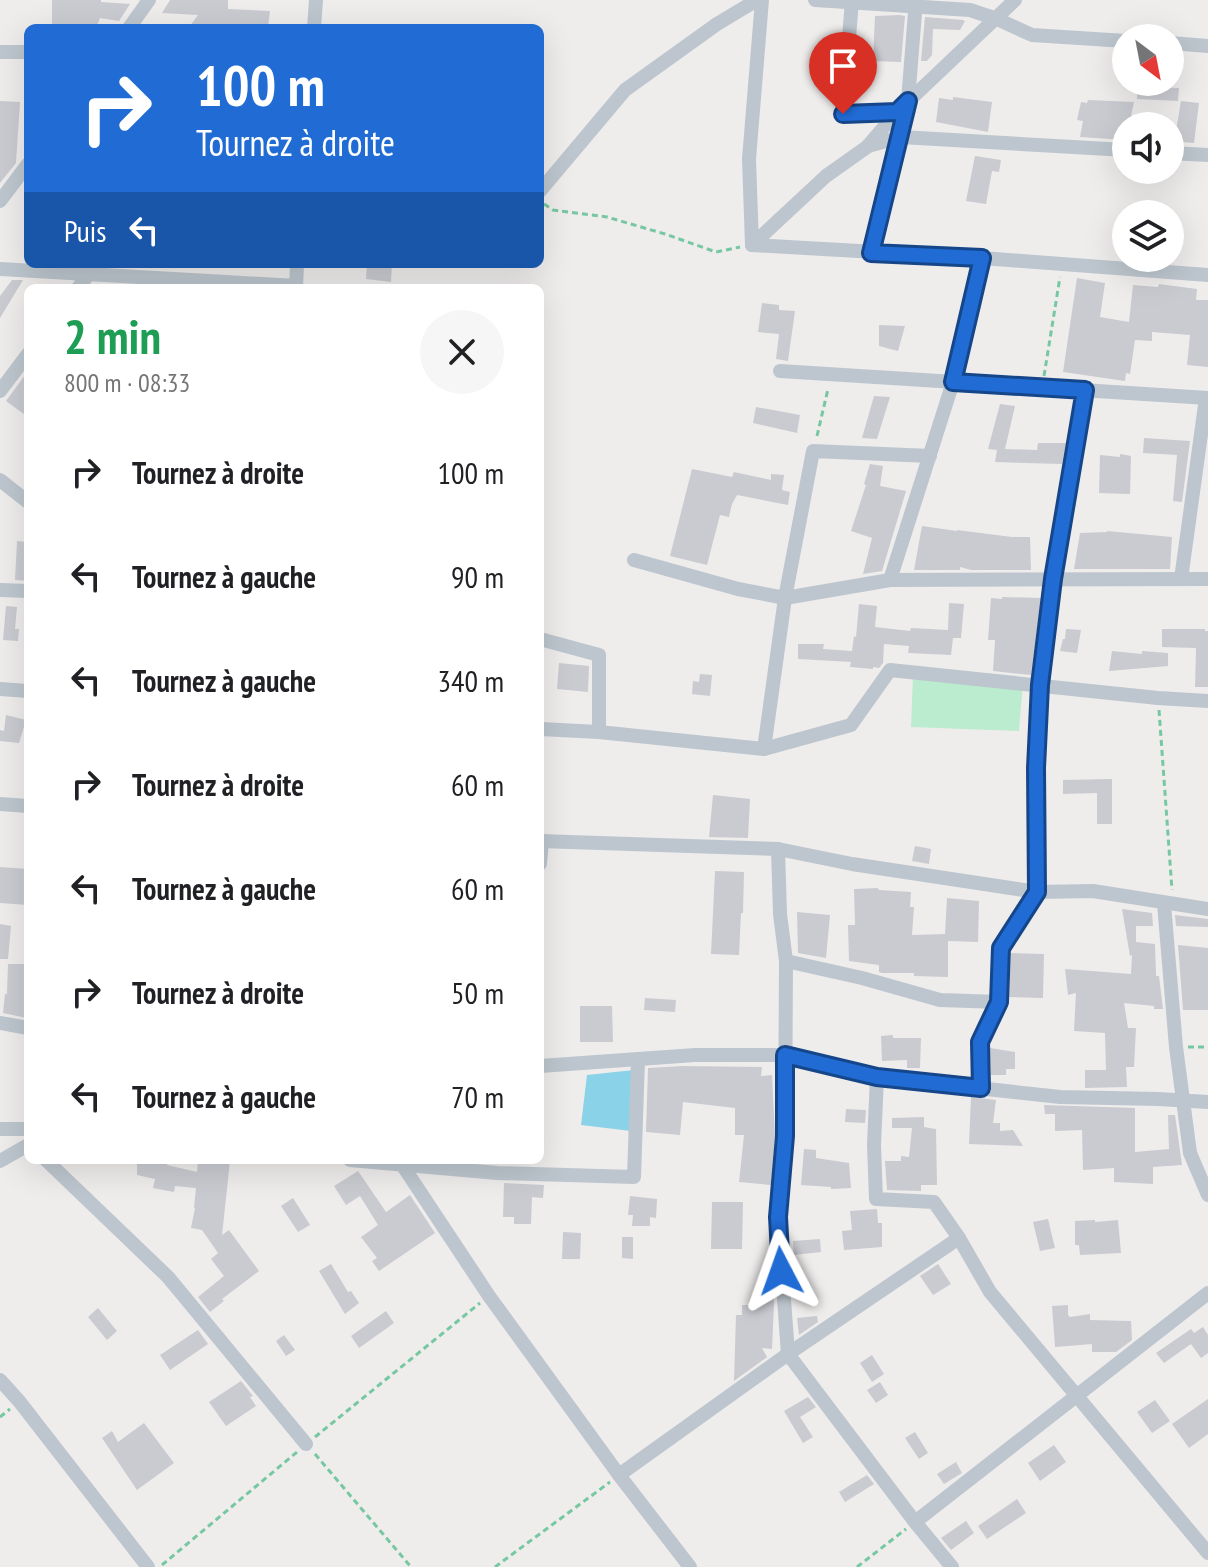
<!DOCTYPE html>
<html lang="fr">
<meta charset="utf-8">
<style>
body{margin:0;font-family:"PT Sans Narrow",sans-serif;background:#f6f6f6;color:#202124;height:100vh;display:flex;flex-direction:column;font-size:30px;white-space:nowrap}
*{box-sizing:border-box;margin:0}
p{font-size:26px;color:#757577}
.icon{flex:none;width:44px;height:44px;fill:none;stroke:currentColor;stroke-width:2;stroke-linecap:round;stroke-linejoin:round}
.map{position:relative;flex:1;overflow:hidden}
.side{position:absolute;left:24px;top:284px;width:520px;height:880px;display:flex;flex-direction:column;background:#fff;border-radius:12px;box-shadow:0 8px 32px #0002}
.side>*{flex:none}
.hud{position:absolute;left:24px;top:24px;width:520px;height:244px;border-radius:12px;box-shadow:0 8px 32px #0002;background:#206bd4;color:#fff;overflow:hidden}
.needle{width:52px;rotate:148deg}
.fabs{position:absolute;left:1112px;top:24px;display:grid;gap:16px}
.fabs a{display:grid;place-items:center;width:72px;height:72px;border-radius:50%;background:#fff;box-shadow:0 8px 32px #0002;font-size:40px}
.pin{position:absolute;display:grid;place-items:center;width:68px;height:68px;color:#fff;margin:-82px -34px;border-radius:50% 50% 50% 0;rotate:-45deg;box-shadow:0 0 8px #0007}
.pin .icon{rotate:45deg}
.me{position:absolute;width:88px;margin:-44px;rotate:356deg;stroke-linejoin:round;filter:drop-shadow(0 0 6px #0008)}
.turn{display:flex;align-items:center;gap:28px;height:168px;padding:0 40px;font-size:36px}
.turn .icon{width:104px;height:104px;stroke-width:2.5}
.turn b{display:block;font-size:56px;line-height:68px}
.then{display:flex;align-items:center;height:76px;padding:0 40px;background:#0003;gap:16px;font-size:30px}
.round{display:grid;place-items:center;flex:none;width:84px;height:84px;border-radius:42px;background:#f6f6f6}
.summary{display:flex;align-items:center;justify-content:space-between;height:136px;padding:0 40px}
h1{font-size:48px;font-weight:700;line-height:60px;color:#1e9e55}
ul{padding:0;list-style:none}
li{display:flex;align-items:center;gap:24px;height:104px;padding:0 40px}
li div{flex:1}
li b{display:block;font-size:30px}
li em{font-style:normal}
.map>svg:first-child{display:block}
.green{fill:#bbeccf}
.water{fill:#8ad2e7}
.building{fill:#c9cbd1}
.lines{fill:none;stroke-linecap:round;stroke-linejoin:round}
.path{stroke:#75c8a1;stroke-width:3;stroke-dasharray:6 4;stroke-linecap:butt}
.minor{stroke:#bdc6ce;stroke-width:14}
.route-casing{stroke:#15468a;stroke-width:20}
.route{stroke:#206bd4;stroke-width:14}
</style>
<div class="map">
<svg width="1208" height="1567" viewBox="0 0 1208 1567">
<rect width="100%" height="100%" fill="#efecec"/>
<!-- green -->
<path class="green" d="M913 676 1023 682 1019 731 911 727Z"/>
<!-- water -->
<path class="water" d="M634 1070 631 1131 581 1125 587 1075Z"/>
<!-- building -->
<g class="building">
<path d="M52 0H101V2L130 4 119 21 100 18 96 28H52Z"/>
<path d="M170 0H228V9L270 11 268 27 227 24 226 28 190 26 198 15 162 13Z"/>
<path d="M899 15 905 16 901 62 873 61 875 16Z"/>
<path d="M925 17 963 20 965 21 960 30 933 29 932 55 927 61H921Z"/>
<path d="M1138 82H1151L1150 87 1179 88 1178 101 1137 99Z"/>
<path d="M953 97 992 102 988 132 936 122 939 98 953 100Z"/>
<path d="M1088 100 1134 102 1129 126H1126V140L1080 137 1083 121 1077 120 1081 102 1087 103Z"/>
<path d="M0 101 20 102 16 163 0 183Z"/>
<path d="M1181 101 1199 103 1194 143 1181 142 1182 138 1175 137Z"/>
<path d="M975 156 1001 160 999 172 992 171 986 204 966 201Z"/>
<path d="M367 264H392L391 282 366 279Z"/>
<path d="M1077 278 1105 283 1100 317 1129 322 1133 285 1158 287 1159 284 1197 289 1196 300H1208V367L1187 365 1190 335 1152 332V341L1135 340 1130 374 1126 373 1125 381 1063 372Z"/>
<path d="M12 280H23L0 318V296Z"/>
<path d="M762 303 779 305V310L795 311 788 361 776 359 779 334 758 332Z"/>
<path d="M879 325 905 326 898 351 879 346Z"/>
<path d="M28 371V417L6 401Z"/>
<path d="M874 396 890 397 877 439 862 438Z"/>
<path d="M1000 404 1015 406 1005 449 1037 450 1038 443H1066L1062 464 995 462 997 450 988 449Z"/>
<path d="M756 407 800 415 797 433 753 423Z"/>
<path d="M1144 438 1190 441 1182 502 1173 501 1177 455 1143 453Z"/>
<path d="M1120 454 1131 456 1130 494 1099 493 1100 455 1120 457Z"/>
<path d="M870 464 883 466 880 486 906 491 882 571 863 574 872 538 851 531 866 485 864 484Z"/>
<path d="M692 469 732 477 734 472 771 480V474L784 475 782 490 790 492 788 505 737 495 732 504 729 517 720 515 707 565 670 556Z"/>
<path d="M922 526 957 531V530L1012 537H1030L1031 570H971L960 567V570H914Z"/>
<path d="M1107 531 1172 537 1170 569H1074L1080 533 1107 532Z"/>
<path d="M17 541 28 542V581L15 580Z"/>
<path d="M1002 597 1041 598 1031 675 993 671 995 640H988L991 598 1002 599Z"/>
<path d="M949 603 964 604 961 638H953L951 655 908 653 909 646 884 644 883 663 879 668 873 667V669L850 667 851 662 798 659V644H824L823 649 852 651 854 636 856 637 859 604 877 606 875 627 910 631 911 628 948 630Z"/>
<path d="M6 606 17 607 15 629H19L18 641 3 640Z"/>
<path d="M1066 629 1081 630 1077 653 1060 651 1063 639H1065Z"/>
<path d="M1162 629H1205V631H1208V687H1195L1196 648 1162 647Z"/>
<path d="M1112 651 1142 654V651L1168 653V666L1109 671Z"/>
<path d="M559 663 589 666 588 692 557 689Z"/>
<path d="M700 674 712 675 710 696 692 694 693 681 699 682Z"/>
<path d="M6 715 26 720 19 743 0 741V730L4 731Z"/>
<path d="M1112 779V824H1097V793L1063 794V780Z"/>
<path d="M713 795 750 799 748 838 709 837Z"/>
<path d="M915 846 931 849 929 864 912 861Z"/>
<path d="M0 867 28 869V905L0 903Z"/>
<path d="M715 871 744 872 743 913H741L739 955 711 954Z"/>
<path d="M878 888 879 890 911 892 910 907H914L912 935 945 934 947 898 979 901 978 942 948 941V977L914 976V973H882L879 972V965L849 961 848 925H855L854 889Z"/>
<path d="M1122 909 1152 913 1153 926H1136V942L1155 944 1156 976H1159L1163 1009H1154V1006L1124 1003 1128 1028H1136L1134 1067H1126L1127 1087 1085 1088V1070H1106L1105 1033 1074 1031 1076 993 1068 995 1065 969 1131 974 1132 955 1130 956Z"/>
<path d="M797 912 830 915 826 958 798 953Z"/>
<path d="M1175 915 1208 919V927L1176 926Z"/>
<path d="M0 924 11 926 8 959H0Z"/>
<path d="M1178 945 1208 948V1010H1183Z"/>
<path d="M1011 953 1044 954 1043 998 1009 997Z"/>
<path d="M8 964H25L24 993H28L27 1018 3 1013 5 994H7Z"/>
<path d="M645 998 676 1000 675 1012 644 1010Z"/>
<path d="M580 1006H612L613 1042H580Z"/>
<path d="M893 1035V1038H921L920 1068H907V1060L882 1061 881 1036Z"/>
<path d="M990 1048 1015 1052V1069H1006V1075H991Z"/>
<path d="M683 1066 762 1067 761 1076 772 1075 775 1136 771 1185 739 1182 744 1135H735V1108L683 1102 680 1135 646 1132 648 1068Z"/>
<path d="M971 1097 996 1100 993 1123H1000V1131L1013 1130 1023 1146 969 1144Z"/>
<path d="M1044 1105 1135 1108V1152L1169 1149 1168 1115H1175L1182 1165 1153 1167V1184L1114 1182V1168L1083 1170 1082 1130 1055 1131V1114H1045Z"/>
<path d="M846 1109 866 1110 865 1123 845 1122Z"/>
<path d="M924 1117V1127L936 1129 937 1185H921V1191L887 1190 885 1161H901V1156L909 1157 912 1128H892V1118Z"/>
<path d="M804 1149 816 1150V1158L849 1163 851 1188 831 1189V1187L801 1185Z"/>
<path d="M137 1160H167V1165L197 1172 198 1160 230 1161 222 1235 229 1230 259 1271 222 1299 224 1301 210 1312 198 1297 224 1276 211 1259 218 1253 202 1230 191 1228 195 1208H194L196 1188 175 1186 174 1192 153 1188 155 1179 137 1175Z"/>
<path d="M358 1171 386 1212 410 1195 435 1233 379 1271 372 1261 377 1258 361 1237 378 1225 360 1196 346 1205 334 1186Z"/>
<path d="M504 1183 544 1185 543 1198 532 1197 531 1224H514V1217H503Z"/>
<path d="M630 1196 657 1199 656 1218 650 1217V1226H632L633 1215H628Z"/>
<path d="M293 1198 310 1225 298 1232 281 1206Z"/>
<path d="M712 1202H743L742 1249H711Z"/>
<path d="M877 1209 878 1223H882V1247L844 1250 842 1231 852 1230 850 1211Z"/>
<path d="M1048 1219 1055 1248 1040 1251 1033 1222Z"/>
<path d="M1095 1220V1222L1118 1220 1121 1253 1080 1255 1079 1245H1075V1221Z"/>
<path d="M563 1232 581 1233 580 1259H562Z"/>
<path d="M622 1237H633V1259L622 1258Z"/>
<path d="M820 1239 821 1252 794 1255 793 1241Z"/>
<path d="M331 1264 348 1292 351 1291 359 1303 345 1314 319 1271Z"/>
<path d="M938 1264 951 1284 933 1295 920 1276Z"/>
<path d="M758 1279H773L774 1305 772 1349 762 1348 767 1357 734 1381 736 1315H742V1305H758Z"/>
<path d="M1068 1305V1315L1070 1317 1090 1314V1320L1131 1321 1132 1340 1116 1352H1092V1344L1055 1347 1052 1306Z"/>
<path d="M98 1308 117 1331 107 1340 88 1317Z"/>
<path d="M386 1311 394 1323 359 1348 351 1336Z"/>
<path d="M817 1316 818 1322 799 1335 797 1318Z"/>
<path d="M1203 1327 1208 1335V1353L1201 1358 1191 1344 1164 1363 1156 1353 1191 1329 1194 1333Z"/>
<path d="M198 1330 208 1344 170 1370 160 1355Z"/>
<path d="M284 1335 295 1350 286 1356 276 1341Z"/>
<path d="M872 1355 884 1374 872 1382 860 1363Z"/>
<path d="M241 1381 253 1396 250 1397 256 1406 226 1426 209 1402Z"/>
<path d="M880 1382 888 1395 876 1403 867 1390Z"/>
<path d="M808 1397 816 1407 800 1417 813 1437 803 1443 784 1411Z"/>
<path d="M1208 1399V1434L1189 1448 1172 1424Z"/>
<path d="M1155 1400 1170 1421 1152 1433 1137 1412Z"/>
<path d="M144 1423 174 1463 137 1490 102 1438 112 1431 118 1442Z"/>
<path d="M915 1432 928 1453 919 1459 905 1438Z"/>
<path d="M1054 1445 1066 1462 1040 1481 1028 1463Z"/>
<path d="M956 1462 962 1473 944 1484 937 1474Z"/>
<path d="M867 1475 874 1484 845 1502 839 1492Z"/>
<path d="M1017 1499 1026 1513 987 1539 978 1526Z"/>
<path d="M966 1521 974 1533 951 1550 941 1538Z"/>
</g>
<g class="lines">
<!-- path -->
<g class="path">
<path d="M544 204 553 210 607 217 665 234 716 252 740 247"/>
<path d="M1044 376 1060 277"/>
<path d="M817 436 828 389"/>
<path d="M1159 710 1172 890"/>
<path d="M1188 1047H1208"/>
<path d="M0 1417 10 1409"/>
<path d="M315 1437 480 1303"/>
<path d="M315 1454 411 1567"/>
<path d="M162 1565 297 1452"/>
<path d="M495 1567 610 1482"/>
<path d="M857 1567 906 1529"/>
</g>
<!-- minor -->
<g class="minor">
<path d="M815 0 970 10 997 19 1032 35 1126 41"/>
<path d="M852 0 843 114 897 112"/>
<path d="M129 28 149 0"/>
<path d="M314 28 316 0"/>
<path d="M1170 43 1208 46"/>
<path d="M0 52H28"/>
<path d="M868 146 901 137 1126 150"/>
<path d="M1170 153 1208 155"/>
<path d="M540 191 625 90 717 24 757 0"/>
<path d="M0 201 28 164"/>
<path d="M752 245 982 258 1208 275"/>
<path d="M752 245 826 176 867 147 897 112 1015 0"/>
<path d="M752 245 749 159 762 0"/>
<path d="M871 253 908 101 916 0"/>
<path d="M0 269 296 286"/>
<path d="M78 288 88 275"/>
<path d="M296 288 297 264"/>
<path d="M780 371 1208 398"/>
<path d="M0 391 28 354"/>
<path d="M0 480 28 502"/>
<path d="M634 560 738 589 785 598 813 451 930 456"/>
<path d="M1181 579 1206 398"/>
<path d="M890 580 953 382 982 258"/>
<path d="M0 590 28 591"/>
<path d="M540 639 599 655V732L764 749 851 725 890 670 1158 698 1208 701"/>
<path d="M0 689 28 691"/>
<path d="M540 729 599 732"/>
<path d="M764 749 785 598 890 580 1208 579"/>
<path d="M0 804 28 806"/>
<path d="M540 841 778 849 852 864 1037 892 1093 891 1208 909"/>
<path d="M778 849 780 914 786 961 785 1136 778 1217 788 1354 915 1522 952 1567"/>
<path d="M540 864 542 841"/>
<path d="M1164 904 1176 1047 1190 1153 1208 1195"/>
<path d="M786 961 862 978 940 1000 999 1002"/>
<path d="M0 1023 28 1028"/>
<path d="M540 1066 695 1055H785L877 1077 1060 1097 1159 1099 1208 1102"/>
<path d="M877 1077 874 1145 876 1199 934 1202 959 1238 990 1292 1208 1553"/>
<path d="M981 1088 980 1042 999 1002 1001 948 1037 892 1036 768 1040 685 1053 579 1085 390"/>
<path d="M0 1129H28"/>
<path d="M46 1160 168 1277 306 1444"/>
<path d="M350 1160 497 1173 634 1177 638 1060"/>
<path d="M399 1160 489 1296 619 1475 690 1567"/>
<path d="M0 1161 28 1145"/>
<path d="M0 1380 19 1401 148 1567"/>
<path d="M619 1475 788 1354 959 1238"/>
<path d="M915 1522 1208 1293"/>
</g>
</g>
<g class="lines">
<!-- route casing -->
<g class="route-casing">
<path id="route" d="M781 1271 778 1217 785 1136V1055L877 1077 981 1088 980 1042 999 1002 1001 948 1037 892 1036 768 1040 685 1053 579 1085 390 953 382 982 258 871 253 908 101 897 112 843 114"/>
</g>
<!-- route -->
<use href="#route" class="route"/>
</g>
</svg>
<div class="fabs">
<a><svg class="needle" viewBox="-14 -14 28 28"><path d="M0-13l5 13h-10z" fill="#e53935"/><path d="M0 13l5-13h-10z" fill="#757577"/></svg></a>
<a><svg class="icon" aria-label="sound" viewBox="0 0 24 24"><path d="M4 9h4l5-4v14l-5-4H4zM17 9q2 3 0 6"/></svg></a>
<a><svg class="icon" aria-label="layers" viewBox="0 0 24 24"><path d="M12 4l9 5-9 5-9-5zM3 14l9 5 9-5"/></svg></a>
</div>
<div class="pin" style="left:843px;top:114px;background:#d93025"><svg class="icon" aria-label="arrive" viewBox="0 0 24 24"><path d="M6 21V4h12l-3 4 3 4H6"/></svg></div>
<svg class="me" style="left:781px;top:1271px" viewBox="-20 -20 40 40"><path d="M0-17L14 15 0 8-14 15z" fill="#206bd4" stroke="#fff" stroke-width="4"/></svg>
<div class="hud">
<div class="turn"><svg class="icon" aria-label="right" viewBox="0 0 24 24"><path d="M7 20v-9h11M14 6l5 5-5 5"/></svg><div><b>100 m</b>Tournez à droite</div></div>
<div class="then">Puis<svg class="icon" aria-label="left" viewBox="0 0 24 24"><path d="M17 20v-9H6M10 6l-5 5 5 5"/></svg></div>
</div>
<section class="side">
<div class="summary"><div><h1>2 min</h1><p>800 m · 08:33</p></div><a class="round"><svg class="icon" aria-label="close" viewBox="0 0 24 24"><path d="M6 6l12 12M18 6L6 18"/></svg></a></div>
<ul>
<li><svg class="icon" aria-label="right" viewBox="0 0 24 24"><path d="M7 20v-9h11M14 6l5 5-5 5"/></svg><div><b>Tournez à droite</b></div><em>100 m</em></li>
<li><svg class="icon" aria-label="left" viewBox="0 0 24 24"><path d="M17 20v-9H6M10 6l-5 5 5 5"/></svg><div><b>Tournez à gauche</b></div><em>90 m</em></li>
<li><svg class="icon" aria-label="left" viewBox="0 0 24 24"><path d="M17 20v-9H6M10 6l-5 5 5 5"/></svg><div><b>Tournez à gauche</b></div><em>340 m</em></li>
<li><svg class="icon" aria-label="right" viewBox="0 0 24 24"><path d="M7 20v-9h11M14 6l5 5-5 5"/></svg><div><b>Tournez à droite</b></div><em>60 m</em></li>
<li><svg class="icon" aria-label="left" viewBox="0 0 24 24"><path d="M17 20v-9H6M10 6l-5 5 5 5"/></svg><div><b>Tournez à gauche</b></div><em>60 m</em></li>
<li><svg class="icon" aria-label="right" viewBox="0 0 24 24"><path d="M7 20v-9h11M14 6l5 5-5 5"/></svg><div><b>Tournez à droite</b></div><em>50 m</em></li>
<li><svg class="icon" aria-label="left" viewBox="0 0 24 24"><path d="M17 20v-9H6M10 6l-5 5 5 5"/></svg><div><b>Tournez à gauche</b></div><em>70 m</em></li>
</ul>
</section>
</div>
